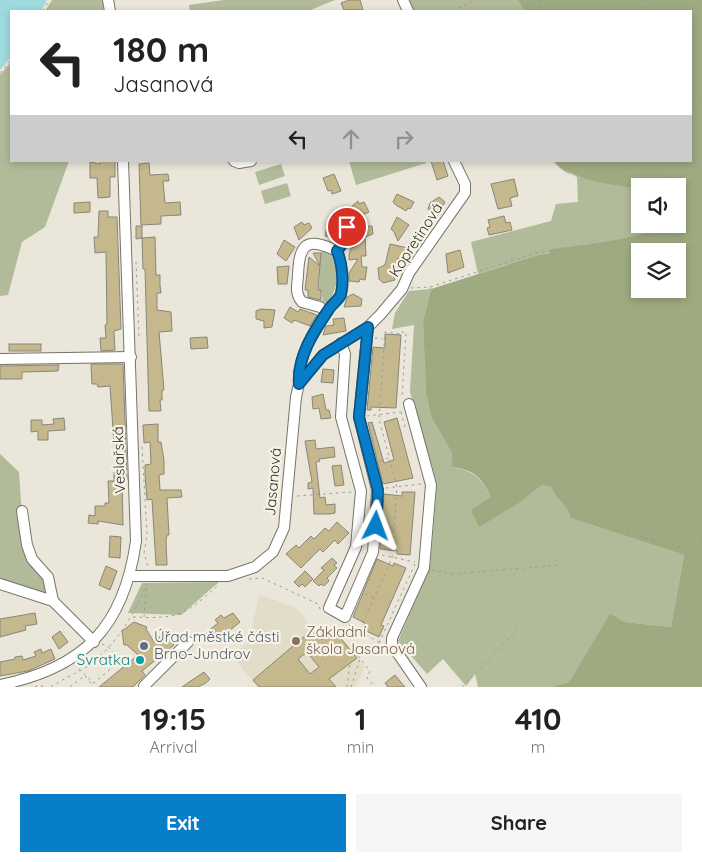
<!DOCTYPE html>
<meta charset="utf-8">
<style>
body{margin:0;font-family:Quicksand,sans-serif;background:#f6f6f6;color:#222;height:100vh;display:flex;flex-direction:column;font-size:19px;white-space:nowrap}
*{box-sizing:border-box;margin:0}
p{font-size:16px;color:#767676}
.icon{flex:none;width:28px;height:28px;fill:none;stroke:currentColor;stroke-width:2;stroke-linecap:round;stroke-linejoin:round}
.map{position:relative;height:687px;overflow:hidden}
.panel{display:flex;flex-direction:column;background:#fff;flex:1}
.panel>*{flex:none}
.top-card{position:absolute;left:10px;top:10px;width:682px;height:152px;border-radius:0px;box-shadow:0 2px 8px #0003;background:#fff;color:#222;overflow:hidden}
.buttons{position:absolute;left:631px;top:178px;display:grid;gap:10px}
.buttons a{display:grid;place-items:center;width:55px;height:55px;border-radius:0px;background:#fff;box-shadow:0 2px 8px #0003;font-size:25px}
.pin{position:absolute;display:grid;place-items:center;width:42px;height:42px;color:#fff;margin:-21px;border:2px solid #fff;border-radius:50%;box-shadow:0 1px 5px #0007}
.me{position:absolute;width:55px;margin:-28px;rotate:3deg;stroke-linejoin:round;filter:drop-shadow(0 0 4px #0008)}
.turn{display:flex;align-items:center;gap:18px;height:105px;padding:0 20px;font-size:22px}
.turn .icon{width:65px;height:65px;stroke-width:2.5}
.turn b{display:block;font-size:35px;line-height:42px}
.lanes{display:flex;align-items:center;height:48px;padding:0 20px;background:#0003;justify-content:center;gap:25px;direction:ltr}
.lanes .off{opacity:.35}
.eta{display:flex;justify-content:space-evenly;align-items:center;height:85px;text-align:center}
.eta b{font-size:30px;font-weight:800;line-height:35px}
.action{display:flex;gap:10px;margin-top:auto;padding:10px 20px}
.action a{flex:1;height:58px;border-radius:0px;background:#077ec7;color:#fff;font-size:20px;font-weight:800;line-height:58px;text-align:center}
.action a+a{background:#f6f6f6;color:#222}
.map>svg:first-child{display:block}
.built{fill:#e2ddc9}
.green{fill:#b1ba99}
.forest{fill:#9eaa80;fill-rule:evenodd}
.water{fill:#9fdadf}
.building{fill:#c4b88c;stroke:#89867b;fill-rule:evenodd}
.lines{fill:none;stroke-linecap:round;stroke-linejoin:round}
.minor-casing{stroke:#767368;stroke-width:12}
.path{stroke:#9e9b92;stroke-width:1;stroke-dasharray:2.5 4;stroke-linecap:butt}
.minor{stroke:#fff;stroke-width:10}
.route-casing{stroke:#055281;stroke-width:12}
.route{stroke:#077ec7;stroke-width:9}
.education-dot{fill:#8d6e63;stroke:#f7f4e7;stroke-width:2}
.service-dot{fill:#5c6f8a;stroke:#f7f4e7;stroke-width:2}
.culture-dot{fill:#0f9aa8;stroke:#f7f4e7;stroke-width:2}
.labels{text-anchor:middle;stroke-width:4.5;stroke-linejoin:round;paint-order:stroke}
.street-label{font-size:15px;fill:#33322d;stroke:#f7f4e7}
.education-label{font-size:15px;fill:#785e54;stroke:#f7f4e7;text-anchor:start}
.service-label{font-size:15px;fill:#4e5e75;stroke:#f7f4e7;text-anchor:start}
.culture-label{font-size:15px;fill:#0d838f;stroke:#f7f4e7;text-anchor:end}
</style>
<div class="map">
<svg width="702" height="687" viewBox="0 0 702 687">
<rect width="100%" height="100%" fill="#eae6da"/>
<!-- built -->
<path class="built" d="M259 594 296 608 322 639 334 630 365 667 355 687H258L231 655 249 642Z"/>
<!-- green -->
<g class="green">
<path d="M52 0H102L104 11H45Z"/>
<path d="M224 0H335L308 11H190L189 5Z"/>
<path d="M405 0H518L524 11H410Z"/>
<path d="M11 62V161H69L45 227 22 242 8 295 0 296V75Z"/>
<path d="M349 161H426V163L356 185Z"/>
<path d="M553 161 572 175 640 188V224H667L635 236 538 255 478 274 471 242 551 221 556 204 578 202 577 177C568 174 559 169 553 161Z"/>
<path d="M281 164 285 176 259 185 255 172Z"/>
<path d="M287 183 291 196 265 204 261 191Z"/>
<path d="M321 250C346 253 339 289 327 303L320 301 323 300 321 290H319Z"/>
<path d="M431 289 423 322 426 393 431 417 452 453V467C476 472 480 477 491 497L522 501 542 485 551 487C558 503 566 502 572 518L684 555 671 627 625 622 610 615 569 682 550 687H478L475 674 466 686 443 659 427 674 398 641 430 567 437 484 410 392 414 325 392 329 395 313 409 291Z"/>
<path d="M0 454 19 472 24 546 46 577 50 599 0 581Z"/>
<path d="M219 582 181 615 128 613 142 583Z"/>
</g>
<!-- forest -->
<path class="forest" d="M518 0H702V687H550L569 682 610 614 625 622 671 627 684 555 571 518C566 502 558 503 551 487L542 485 522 501 479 527 471 510 491 497C480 476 476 471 452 467V453L431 417 426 393 423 322 431 289 538 255 550 253 551 249C580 246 606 242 633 236 649 233 661 224 678 224V186H640V188C617 186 568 180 554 161H691V11H524ZM640 251H678V289H640Z"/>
<!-- water -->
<path class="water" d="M0 0H47L41 11H11V57L0 70Z"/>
<!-- building -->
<g class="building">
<path d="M349 0H360L363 10H344L341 3Z"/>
<path d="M100 161H115V177H110V197L98 198 97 178H90V162L100 164Z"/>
<path d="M431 161H443L448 176 437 180Z"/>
<path d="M149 163 150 175 168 174 169 181H163L165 203 180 202 181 215 161 216V224L141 225 139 164Z"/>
<path d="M334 174 341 191 332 194 331 190 328 191 323 178Z"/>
<path d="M514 179 518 196 510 198 512 206 498 209 491 184Z"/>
<path d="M397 194 414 202 410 209 408 208 406 211 396 205 393 202Z"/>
<path d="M439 197 445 202 436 218 428 209 430 203Z"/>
<path d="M358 201 359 204 364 202 369 212 353 219 350 208Z"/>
<path d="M90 202V212L74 213V203Z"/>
<path d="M99 211H108V217H117L121 329 114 331 115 350 101 351 100 338H106L105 325 107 324 106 252 95 253 94 237H98Z"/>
<path d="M504 216 506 223 510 222 512 230 489 235 487 228 490 227 488 220Z"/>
<path d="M397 217 409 225 398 241 394 232 391 229Z"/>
<path d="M302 222 304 225 309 223 312 228 299 240 294 227Z"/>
<path d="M328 222 341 224 337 227 338 235 335 237 325 236Z"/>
<path d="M367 223V226H372L373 234 365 237 366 256H361L362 267H367L365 280 360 279 359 282 349 281V273L358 259 349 260V255L351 248 356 246 355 231H359L356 224Z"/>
<path d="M136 226H142V238L155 237 156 275H160V285L161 293H157V310L171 312 172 331 159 332 164 390H162V400H160L161 411H149L145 269H143L142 238 136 239Z"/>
<path d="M284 240 295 247 286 261 277 254Z"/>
<path d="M390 244 408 248 404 260 403 256 402 259 398 258 397 268 392 270 395 280 383 283 379 279 378 268 385 265Z"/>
<path d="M460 250 464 267 448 273 446 254Z"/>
<path d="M313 253H321L318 290H321V300L308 297V290H305L309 257 320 266Z"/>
<path d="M289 266 287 284H278L277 267Z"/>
<path d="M353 294 362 299 361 306 344 307 347 297Z"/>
<path d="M290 307 298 312 300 309 317 315 310 326 294 320 292 323 284 318Z"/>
<path d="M261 309 275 310 272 327 264 328V321L256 319V311Z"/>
<path d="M344 318 346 331 323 335 326 326 334 325 333 319Z"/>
<path d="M385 334 401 335 396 408 371 407V410H367L373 347 385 348Z"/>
<path d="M207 337 208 348 191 349 190 338Z"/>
<rect x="9" y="344" width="32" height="7"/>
<path d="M91 364H123L127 480 122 481 123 525 98 521V524L88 523 89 515 95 516V506H105V503H109L108 481H114V472H116L110 386 98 387 97 384H92Z"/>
<path d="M59 365 58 371 22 372V379H0V366Z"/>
<path d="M323 369 334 370 333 383 321 382Z"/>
<path d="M323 394 326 410H329L331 418 321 419 319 408 313 409 312 397Z"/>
<path d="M64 418 65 430 48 431V440H38V431L31 432V420H42V425L54 424 53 419Z"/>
<path d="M397 418 413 478 383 484 368 423 372 422 384 463 394 460 384 422Z"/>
<path d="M158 424V442H161L164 460V474L159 475 160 490H181L182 497 167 498 169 535H167L166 540 167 565H156L152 499 147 500 145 475V465L151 464 150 442 144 443 143 425Z"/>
<path d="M315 440 316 449 334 447 335 457 319 459 320 461 316 462 320 498 325 497 326 505 335 504V513L330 514H314L313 488 308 489V483L312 482 305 441Z"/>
<path d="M341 465 344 485 335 486 332 466Z"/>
<path d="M402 492H415L410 555 397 554V551L380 549 384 494 402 496Z"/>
<path d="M337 522 349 533 338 544 335 540 323 552 320 549 301 568 286 554 296 545 299 548 311 536 314 539 325 528 329 531Z"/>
<path d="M110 536 121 537 120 558 109 557Z"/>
<path d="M332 558 337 563 334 565 337 568 327 578 329 581 324 586 321 584 319 586 313 581 324 570 321 568Z"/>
<path d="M377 559 393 566 394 563 406 568 381 625 384 626 379 637 362 629 365 623 353 617Z"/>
<path d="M106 566 117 571 110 590 99 585Z"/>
<path d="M305 571 313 579 305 587 302 584 299 587 294 582Z"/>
<path d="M35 613 37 624 25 626 26 630 0 637V619Z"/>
<path d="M233 613 240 622 215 643 207 632 218 623 215 620 221 615 224 618Z"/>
<path d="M134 622 147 627 146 629 154 642 164 633 174 645 142 671 145 675 133 687H99L138 655 127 645H124L122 631Z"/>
<path d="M313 629 322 640 334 630 357 658 329 679 336 687H259L253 680ZM307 652 319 667 310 674 298 659Z"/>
<path d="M60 631 68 642 59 649 52 637Z"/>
<path d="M41 649 42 653 51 649 55 659 28 671 0 676V662L15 659V657L22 656 23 660 36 656 34 652Z"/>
<path d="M204 672 210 679 206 683 198 687H182Z"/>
<path d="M395 675 405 687H388L385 683Z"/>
</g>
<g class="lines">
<!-- minor casing -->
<g class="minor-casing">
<g id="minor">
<path d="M108 0 110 11"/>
<path d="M403 0 408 11"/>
<path d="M234 161 239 163 251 161"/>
<path d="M337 251 346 239 347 227"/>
<path d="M341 343 345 354 341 417 361 491 356 547 329 608 345 617 373 552 375 526 377 490 359 417 368 327"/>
<path d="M0 359 131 357"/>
<path d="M299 384C297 357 314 331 329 309 332 304 339 300 341 294 344 283 342 261 337 251 306 236 299 244 298 276 297 286 295 294 302 302L320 307"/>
<path d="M409 404 431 485 424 568 392 638V645L421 687"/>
<path d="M22 511 27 545 32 559 48 577 53 601"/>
<path d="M131 576H228L255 567 273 552 284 528 296 397 299 384 323 355 368 327 380 315 402 289 409 273 465 193V184L454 161"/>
<path d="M0 584 53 601 94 642"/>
<path d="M0 685C84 668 124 627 136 541L123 161"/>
<path d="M145 687 144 686 188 642"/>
</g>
</g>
<!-- path -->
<g class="path">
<path d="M540 0V11"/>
<path d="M642 0 643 11"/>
<path d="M43 11 49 0"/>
<path d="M453 11 475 0"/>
<path d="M0 73 11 60"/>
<path d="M691 98 702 99"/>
<path d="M691 149 702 164"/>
<path d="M608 161 702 187"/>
<path d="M678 260 702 242"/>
<path d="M136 262 139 338"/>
<path d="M640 284C628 293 586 316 581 325 578 334 583 347 585 355 589 371 593 387 601 402 606 411 616 420 623 428 650 460 694 501 702 543"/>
<path d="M430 287 432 306 429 344 450 387 485 425 523 453 555 481 596 524 702 554"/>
<path d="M411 288 430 287 536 253 647 238 702 222"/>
<path d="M375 338 383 339"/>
<path d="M401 412 405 427"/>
<path d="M367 416 401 412"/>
<path d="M657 434 702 461"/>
<path d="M142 447 147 535 144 553 148 567"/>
<path d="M380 461 388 458"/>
<path d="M664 475 656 434 634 384 644 363 690 335 702 334"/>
<path d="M386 488 421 484"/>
<path d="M297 496 351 492"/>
<path d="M384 527 394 528"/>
<path d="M638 536 653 530 668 513 675 492"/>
<path d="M382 555 415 562"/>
<path d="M432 570 453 574 560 565"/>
<path d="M249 579 262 578 318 604 321 611"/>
<path d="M365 594 373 597"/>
<path d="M133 617C178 619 185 616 218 585"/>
<path d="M144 617 147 586"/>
<path d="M349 625 382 644"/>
<path d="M360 629 392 558 397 487 379 419 385 332 402 334V332H406L402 398"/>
<path d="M379 643 415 564"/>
<path d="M102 644 108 647 126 665"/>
<path d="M358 656 370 671 367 678 375 687"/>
<path d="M88 666 116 663"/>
<path d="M79 669 94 683 121 660"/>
<path d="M85 676 92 685 93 683"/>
<path d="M35 687 39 685 44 687"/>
<path d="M51 687C63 679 77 673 88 666 116 646 134 614 147 584"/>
<path d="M70 687 85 675"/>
<path d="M347 687 350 663"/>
<path d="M351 687 360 659"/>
<path d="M462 687 519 628"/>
<path d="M599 687 628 668 651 638 684 633"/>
<path d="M679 687 677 681 687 602 689 589 702 559"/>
</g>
<!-- minor -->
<use href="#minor" class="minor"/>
</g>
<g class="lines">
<!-- route casing -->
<g class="route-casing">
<path id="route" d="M347 227 346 239 337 251C342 262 344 282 341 294 339 300 332 304 329 309 314 331 297 357 299 384L323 355 368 327 359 417 378 490 376 526"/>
</g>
<!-- route -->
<use href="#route" class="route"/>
</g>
<!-- markers -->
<circle class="education-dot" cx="296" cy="641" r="5"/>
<circle class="service-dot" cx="144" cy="646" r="5"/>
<circle class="culture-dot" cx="140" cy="660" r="5"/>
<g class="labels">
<!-- street labels -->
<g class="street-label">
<text transform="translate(416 240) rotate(-57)" y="5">Kopretinová</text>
<text transform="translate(119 460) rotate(-92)" y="5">Veslařská</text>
<text transform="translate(273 482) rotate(-85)" y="5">Jasanová</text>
</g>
<!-- education labels -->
<g class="education-label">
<text x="306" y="637">Základní<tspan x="306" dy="17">škola Jasanová</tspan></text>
</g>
<!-- service labels -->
<g class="service-label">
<text x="154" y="642">Úřad městké části<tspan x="154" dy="17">Brno-Jundrov</tspan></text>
</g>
<!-- culture labels -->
<g class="culture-label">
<text x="130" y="665">Svratka</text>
</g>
</g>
</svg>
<div class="buttons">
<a><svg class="icon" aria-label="sound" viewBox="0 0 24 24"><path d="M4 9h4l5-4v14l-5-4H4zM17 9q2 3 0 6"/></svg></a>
<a><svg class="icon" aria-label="layers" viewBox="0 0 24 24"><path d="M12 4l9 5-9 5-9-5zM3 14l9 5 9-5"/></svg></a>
</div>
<div class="pin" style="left:347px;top:227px;background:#d93025"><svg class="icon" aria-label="arrive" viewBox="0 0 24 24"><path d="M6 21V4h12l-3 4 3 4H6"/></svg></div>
<svg class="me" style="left:376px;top:526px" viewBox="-20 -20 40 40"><path d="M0-17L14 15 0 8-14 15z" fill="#077ec7" stroke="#fff" stroke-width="4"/></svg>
<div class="top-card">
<div class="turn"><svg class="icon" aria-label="left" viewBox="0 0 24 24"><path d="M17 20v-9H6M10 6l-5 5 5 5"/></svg><div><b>180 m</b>Jasanová</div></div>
<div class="lanes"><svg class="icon" aria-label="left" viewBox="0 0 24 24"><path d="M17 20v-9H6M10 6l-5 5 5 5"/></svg><svg class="icon off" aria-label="ahead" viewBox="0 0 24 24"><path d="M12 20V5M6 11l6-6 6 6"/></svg><svg class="icon off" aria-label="right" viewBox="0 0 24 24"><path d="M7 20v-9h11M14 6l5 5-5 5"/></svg></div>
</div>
</div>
<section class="panel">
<div class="eta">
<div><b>19:15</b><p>Arrival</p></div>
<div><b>1</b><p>min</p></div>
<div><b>410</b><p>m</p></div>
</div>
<div class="action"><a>Exit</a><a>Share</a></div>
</section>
